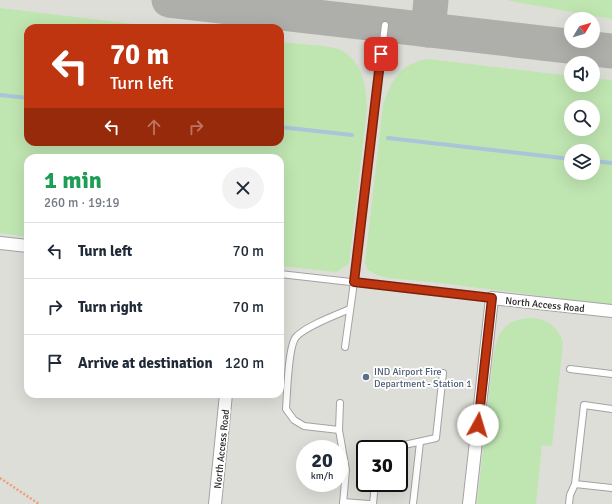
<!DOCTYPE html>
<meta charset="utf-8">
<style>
body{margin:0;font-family:Signika,sans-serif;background:#f2f2f3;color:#1f2937;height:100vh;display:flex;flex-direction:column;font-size:15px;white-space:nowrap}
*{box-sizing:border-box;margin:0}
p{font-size:13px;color:#747a83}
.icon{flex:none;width:22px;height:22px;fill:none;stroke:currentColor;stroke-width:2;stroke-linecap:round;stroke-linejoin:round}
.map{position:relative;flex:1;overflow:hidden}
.details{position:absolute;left:24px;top:154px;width:260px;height:244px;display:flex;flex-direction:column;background:#fff;border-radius:12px;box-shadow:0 4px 16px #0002}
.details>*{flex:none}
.hud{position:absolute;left:24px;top:24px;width:260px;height:122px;border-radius:12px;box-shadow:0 4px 16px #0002;background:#bf3510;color:#fff;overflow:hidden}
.needle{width:26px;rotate:52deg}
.tools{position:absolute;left:564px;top:12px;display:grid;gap:8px}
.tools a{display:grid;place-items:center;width:36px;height:36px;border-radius:50%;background:#fff;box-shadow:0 4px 16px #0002;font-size:20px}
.speed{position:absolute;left:296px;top:440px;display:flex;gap:8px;font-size:20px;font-weight:700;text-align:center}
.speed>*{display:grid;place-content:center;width:52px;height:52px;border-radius:50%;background:#fff;box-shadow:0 4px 16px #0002;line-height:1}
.speed small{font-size:10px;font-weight:400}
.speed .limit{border:2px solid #111;border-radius:6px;background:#fff;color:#111}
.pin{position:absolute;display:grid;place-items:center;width:34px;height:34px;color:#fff;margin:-17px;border-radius:8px;box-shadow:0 2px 6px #0006}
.me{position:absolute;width:44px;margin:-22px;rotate:6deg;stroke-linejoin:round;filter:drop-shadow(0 0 3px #0008)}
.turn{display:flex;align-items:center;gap:14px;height:84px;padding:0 20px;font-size:18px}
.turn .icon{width:52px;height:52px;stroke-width:2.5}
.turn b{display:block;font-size:28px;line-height:34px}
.lanes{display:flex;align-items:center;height:38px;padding:0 20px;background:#0003;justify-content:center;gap:20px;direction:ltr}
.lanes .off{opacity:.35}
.round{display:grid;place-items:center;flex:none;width:42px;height:42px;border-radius:21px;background:#f2f2f3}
.summary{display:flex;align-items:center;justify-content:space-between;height:68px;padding:0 20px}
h1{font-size:24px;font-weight:700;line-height:30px;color:#1e9e55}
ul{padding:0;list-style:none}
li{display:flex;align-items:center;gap:12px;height:56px;padding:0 20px;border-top:1px solid #e0e1e3}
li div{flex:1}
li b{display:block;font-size:15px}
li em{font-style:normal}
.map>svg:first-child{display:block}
.airport{fill:#deded8;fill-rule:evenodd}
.grass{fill:#bfe5b1;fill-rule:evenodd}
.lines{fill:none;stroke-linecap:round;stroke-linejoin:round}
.stream{stroke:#aac5d9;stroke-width:4}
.taxiway{stroke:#aeaeaa;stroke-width:35}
.lane-casing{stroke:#a3a3a3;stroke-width:8}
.street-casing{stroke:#a3a3a3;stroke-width:14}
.path{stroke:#ef9d78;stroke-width:2.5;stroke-dasharray:2 2;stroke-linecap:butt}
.lane{stroke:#fff;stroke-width:6}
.street{stroke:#fff;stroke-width:12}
.route-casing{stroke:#7c220a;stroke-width:10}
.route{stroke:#bf3510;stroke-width:7}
.service-dot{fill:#5c6f8a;stroke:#fff;stroke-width:1.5}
.labels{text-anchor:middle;stroke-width:3.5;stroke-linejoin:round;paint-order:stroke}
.street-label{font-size:10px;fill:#1f1f1f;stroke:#fff}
.service-label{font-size:10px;fill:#4e5e75;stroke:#fff;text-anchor:start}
</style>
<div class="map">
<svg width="612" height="504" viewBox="0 0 612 504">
<rect width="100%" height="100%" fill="#efeee6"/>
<!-- airport -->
<path class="airport" d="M0 0H612V504H0ZM571 19H593V41H571ZM28 28H280V142H28ZM571 63H593V85H571ZM571 107H593V129H571ZM571 151H593V173H571ZM28 158H280V394H28ZM305 449H339V483H305ZM365 449H399V483H365Z"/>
<!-- grass -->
<g class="grass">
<path d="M507 0H612V19L515 2Z"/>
<path d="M0 8 167 28H28V142H280V42C290 43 335 46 341 50 363 63 366 85 367 109L349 264 336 272 280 266V158H28V237L0 233Z"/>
<path d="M428 59 571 76V85H593V78L612 80V305L441 283 389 278 377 275 368 270 365 263 383 105C391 81 400 63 428 59ZM571 107H593V129H571ZM571 151H593V173H571Z"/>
<path d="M530 318C546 318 559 327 563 343L552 446 542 445 536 504H477L493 359C497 334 502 320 530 318Z"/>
</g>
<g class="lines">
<!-- stream -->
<g class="stream">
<path d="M0 95 28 98"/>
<path d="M280 127 352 135"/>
<path d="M388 138 571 159"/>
<path d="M593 161 612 163"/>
</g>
<!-- taxiway -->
<g class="taxiway">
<path d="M169 0 612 51"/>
<path d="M428 30 431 0"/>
</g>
<!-- lane casing -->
<g class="lane-casing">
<g id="lane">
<path d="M280 274 492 298"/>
<path d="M345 347 354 282 385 25"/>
<path d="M570 369 612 374"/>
<path d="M340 403 339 430 346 470 343 504"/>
<path d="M612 409 584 405 575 484 612 488"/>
<path d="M339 430 304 426 294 420 286 409C287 395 288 346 296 337 306 326 336 315 350 309"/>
<path d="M386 449 436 438 443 373"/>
<path d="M343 502 369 504"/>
<path d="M373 504 375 483"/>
<path d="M413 504 420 442"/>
<path d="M569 504 570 495 575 484"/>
</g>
</g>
<!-- street casing -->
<g class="street-casing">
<g id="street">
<path d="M0 243 28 246"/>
<path d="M215 504 226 394"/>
<path d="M469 504 492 298 612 311"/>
</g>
</g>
<!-- path -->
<path class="path" d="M0 478 39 504"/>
<!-- lane -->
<use href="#lane" class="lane"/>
<!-- street -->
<use href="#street" class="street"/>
</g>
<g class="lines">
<!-- route casing -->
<g class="route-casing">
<path id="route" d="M381 54 354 282 492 298 478 425"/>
</g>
<!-- route -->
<use href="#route" class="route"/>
</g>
<!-- markers -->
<circle class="service-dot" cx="366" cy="377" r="4"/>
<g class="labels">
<!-- street labels -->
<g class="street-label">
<text transform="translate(545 304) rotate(6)" y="4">North Access Road</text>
<text transform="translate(221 449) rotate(-84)" y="4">North Access Road</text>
</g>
<!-- service labels -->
<g class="service-label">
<text x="374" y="375">IND Airport Fire<tspan x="374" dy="12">Department - Station 1</tspan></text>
</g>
</g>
</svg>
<div class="tools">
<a><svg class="needle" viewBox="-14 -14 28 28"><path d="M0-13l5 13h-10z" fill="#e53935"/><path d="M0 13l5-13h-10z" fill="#747a83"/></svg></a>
<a><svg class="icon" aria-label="sound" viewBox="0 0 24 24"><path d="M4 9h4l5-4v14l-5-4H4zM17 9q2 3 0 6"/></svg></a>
<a><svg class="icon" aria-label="search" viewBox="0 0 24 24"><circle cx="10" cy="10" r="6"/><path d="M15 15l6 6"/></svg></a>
<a><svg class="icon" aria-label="layers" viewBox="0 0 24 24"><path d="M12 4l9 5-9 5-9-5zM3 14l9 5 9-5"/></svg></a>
</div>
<div class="speed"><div>20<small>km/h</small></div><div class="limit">30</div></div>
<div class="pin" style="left:381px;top:54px;background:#d93025"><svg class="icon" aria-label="arrive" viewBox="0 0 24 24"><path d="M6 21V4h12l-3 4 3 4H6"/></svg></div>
<svg class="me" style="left:478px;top:425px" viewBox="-20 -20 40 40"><circle r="19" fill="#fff"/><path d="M0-13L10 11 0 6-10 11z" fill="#bf3510"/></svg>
<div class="hud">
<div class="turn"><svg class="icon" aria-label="left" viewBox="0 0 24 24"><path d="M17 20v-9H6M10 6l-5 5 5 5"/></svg><div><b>70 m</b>Turn left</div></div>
<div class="lanes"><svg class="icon" aria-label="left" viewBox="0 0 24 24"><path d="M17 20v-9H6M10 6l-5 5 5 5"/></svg><svg class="icon off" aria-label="ahead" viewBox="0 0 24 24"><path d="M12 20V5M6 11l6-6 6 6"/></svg><svg class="icon off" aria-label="right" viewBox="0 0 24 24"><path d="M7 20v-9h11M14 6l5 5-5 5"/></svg></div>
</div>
<section class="details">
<div class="summary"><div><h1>1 min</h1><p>260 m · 19:19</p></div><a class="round"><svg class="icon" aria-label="close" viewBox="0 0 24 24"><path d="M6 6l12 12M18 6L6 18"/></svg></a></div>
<ul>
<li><svg class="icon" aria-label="left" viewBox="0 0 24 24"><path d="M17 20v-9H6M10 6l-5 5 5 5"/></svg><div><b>Turn left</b></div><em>70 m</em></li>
<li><svg class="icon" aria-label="right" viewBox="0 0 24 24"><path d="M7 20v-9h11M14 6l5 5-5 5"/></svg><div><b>Turn right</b></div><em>70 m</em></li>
<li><svg class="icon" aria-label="arrive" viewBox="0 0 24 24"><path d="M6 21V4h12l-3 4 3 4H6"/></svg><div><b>Arrive at destination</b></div><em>120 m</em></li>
</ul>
</section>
</div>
